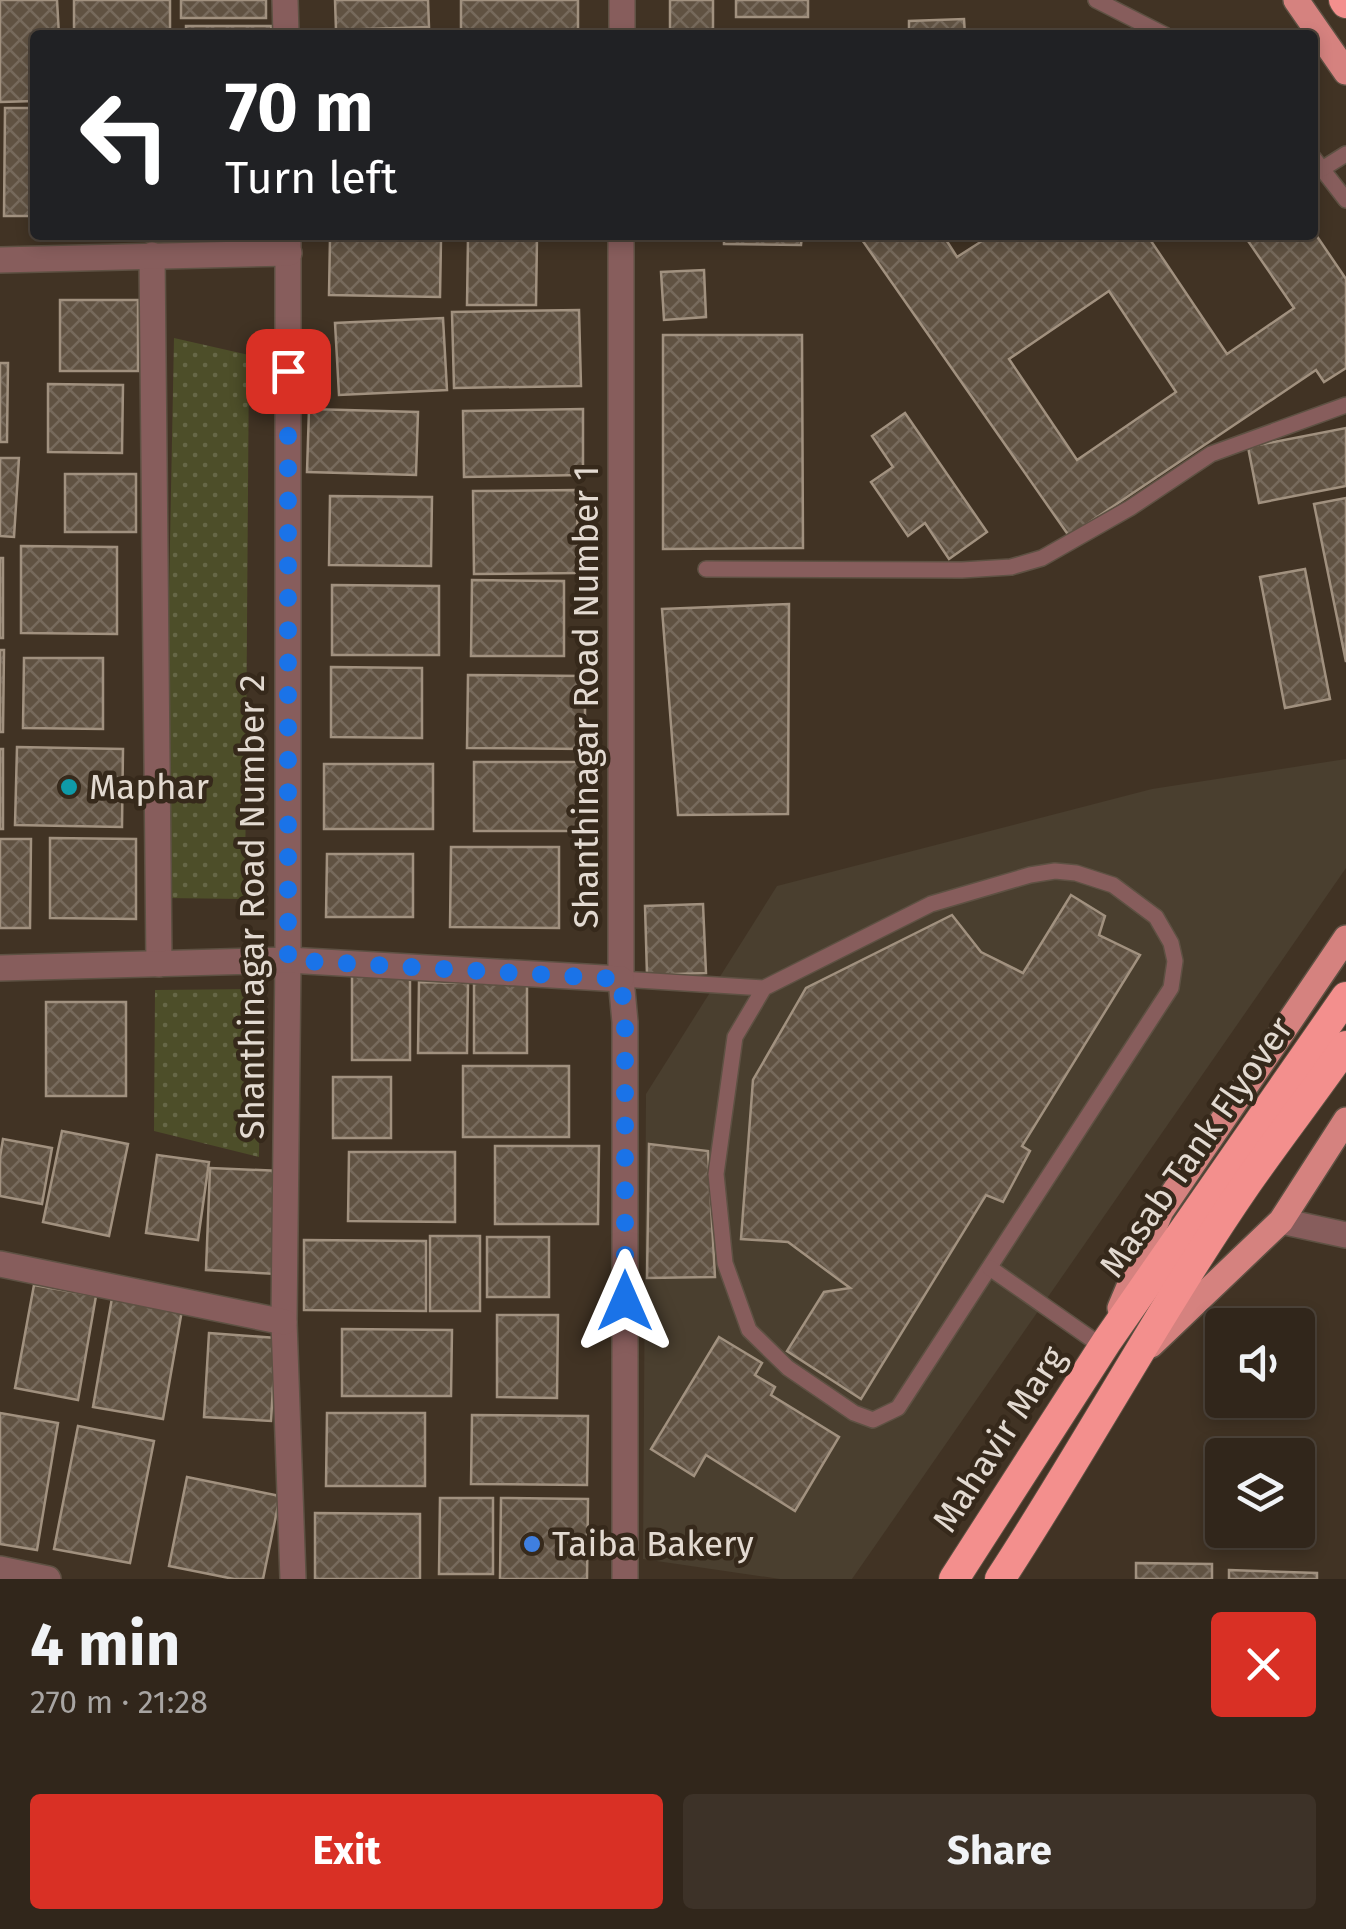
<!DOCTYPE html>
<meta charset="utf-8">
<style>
body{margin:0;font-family:"Fira Sans",sans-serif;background:#3d3228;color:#f1f3f6;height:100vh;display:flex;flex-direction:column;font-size:38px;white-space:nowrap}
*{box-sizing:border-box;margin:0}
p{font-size:32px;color:#a8a5a3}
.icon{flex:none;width:55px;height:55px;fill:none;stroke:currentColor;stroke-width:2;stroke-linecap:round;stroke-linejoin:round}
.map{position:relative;height:1579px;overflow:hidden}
.sheet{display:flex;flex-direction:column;background:#31261b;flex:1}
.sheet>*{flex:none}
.hud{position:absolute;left:30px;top:30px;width:1288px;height:210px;border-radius:10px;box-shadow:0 5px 15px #0003,0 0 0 2px #4c433a;background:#202124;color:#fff;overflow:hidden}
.fabs{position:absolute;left:1205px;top:1308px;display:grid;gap:20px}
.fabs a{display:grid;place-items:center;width:110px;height:110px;border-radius:10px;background:#31261b;box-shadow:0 5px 15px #0003,0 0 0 2px #4c433a;font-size:50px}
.pin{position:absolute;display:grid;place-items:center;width:85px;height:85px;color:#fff;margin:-42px;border-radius:20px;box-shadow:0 5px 15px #0006}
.me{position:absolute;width:110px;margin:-55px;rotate:0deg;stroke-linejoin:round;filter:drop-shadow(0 0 8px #0008)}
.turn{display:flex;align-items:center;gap:35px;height:210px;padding:0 30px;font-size:45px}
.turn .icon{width:130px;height:130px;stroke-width:2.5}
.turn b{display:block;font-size:70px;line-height:85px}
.round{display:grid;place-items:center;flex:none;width:105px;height:105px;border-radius:10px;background:#3d3228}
.headline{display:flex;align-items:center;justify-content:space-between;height:170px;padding:0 30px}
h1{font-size:60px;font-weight:700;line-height:75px}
.cta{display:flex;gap:20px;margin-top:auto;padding:20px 30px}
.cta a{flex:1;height:115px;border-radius:10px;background:#d93025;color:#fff;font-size:40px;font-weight:700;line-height:115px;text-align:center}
.cta a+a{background:#3d3228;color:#f1f3f6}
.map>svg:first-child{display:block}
.education{fill:#4a3f2f}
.grass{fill:url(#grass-dots)}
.building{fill:url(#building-cross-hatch);stroke:#a1917f;stroke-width:2.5;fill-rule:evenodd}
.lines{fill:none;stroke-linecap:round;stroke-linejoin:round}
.lane-casing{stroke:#5e5143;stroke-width:18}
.street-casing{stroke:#5e5143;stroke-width:28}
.primary-casing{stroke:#5e5143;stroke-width:28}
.highway-casing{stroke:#5e5143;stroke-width:32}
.lane{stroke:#875d5c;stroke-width:15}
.street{stroke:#875d5c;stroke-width:25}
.primary{stroke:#d5827f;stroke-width:25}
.highway{stroke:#f38f8d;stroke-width:30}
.route{stroke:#1a73e8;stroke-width:18;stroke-dasharray:0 32.4}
.culture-dot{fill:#0f9aa8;stroke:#36291b;stroke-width:4}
.shop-dot{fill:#3f7fe0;stroke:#36291b;stroke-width:4}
.labels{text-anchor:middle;stroke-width:9;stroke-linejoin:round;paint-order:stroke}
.street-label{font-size:35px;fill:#e3dad1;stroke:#36291b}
.poi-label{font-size:35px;fill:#e3dad1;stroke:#36291b;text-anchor:start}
</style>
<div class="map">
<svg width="1346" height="1579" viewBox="0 0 1346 1579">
<defs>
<pattern id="grass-dots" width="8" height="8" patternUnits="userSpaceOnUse" patternTransform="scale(2.5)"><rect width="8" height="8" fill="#4d4e29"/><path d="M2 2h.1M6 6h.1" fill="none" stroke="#666747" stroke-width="1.8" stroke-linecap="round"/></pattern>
<pattern id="building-cross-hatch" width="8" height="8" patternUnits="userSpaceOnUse" patternTransform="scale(2.5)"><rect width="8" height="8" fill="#605242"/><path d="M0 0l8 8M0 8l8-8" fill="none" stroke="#776a5c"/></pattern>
</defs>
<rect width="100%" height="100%" fill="#413324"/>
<!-- education -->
<path class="education" d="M1346 759V868L852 1579H780L643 1559 646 1094 777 886 1152 789Z"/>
<!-- grass -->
<g class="grass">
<path d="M174 338 249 355 245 899 163 898Z"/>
<path d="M261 989 259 1157 154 1131 155 990Z"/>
</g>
<!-- building -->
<g class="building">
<path d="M0 0H57L59 35H35V101L0 102Z"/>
<rect x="74" y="0" width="96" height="35"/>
<rect x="181" y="0" width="85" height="18"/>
<path d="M335 0H428L429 27 336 30Z"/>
<rect x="461" y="0" width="117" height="35"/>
<rect x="670" y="0" width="43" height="35"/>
<rect x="736" y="0" width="72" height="17"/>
<path d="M964 19 965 35H909V21Z"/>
<rect x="186" y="26" width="85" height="9"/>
<path d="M5 108H35V216H4Z"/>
<path d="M1312 229 1346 279V368L1324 382 1316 370 1069 536 860 237 864 235H943L957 257 982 241 978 235H1147L1227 354 1294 308 1244 235H1312ZM1109 291 1176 392 1077 460 1009 359Z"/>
<path d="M724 235H802L801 245 724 244Z"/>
<path d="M468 237 537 238 536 305H467Z"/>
<path d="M330 238 441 240 440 297 329 295Z"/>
<path d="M704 270 706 317 664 320 661 272Z"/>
<rect x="60" y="300" width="78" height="71"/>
<path d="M579 310 581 386 454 388 452 312Z"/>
<path d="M443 318 447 390 339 395 335 323Z"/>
<path d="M663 335H802L803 548 663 549Z"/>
<path d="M0 363H8L7 442H0Z"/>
<path d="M48 384 123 385 122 453 48 452Z"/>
<path d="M309 409 418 412 416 475 307 472Z"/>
<path d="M583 409V475L464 477 463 411Z"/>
<path d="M905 413 987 532 949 559 925 523 908 536 871 482 893 467 872 436Z"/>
<path d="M1346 428V486L1259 503 1248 447Z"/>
<path d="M0 458H19L14 537 0 536Z"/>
<rect x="65" y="474" width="71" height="58"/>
<path d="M577 490 578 573 474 574 473 491Z"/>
<path d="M330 496 432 497 431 566 329 565Z"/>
<path d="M1346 498V662L1314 504Z"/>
<path d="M21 546 117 547V634L21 633Z"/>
<rect x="0" y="558" width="3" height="80"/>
<path d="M1305 569 1330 699 1285 708 1260 577Z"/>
<path d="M472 580 564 581V656H471Z"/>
<path d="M332 585 439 586V655H332Z"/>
<path d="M789 604 788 814 678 815 662 609Z"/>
<path d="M0 650H4L3 732H0Z"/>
<path d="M24 658H103V729L23 728Z"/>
<path d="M331 667 422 668V738L331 737Z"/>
<path d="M468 675 585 676V749L467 748Z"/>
<path d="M17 747 123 749 122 827 15 825Z"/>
<rect x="0" y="749" width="3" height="80"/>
<rect x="474" y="762" width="111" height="69"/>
<rect x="324" y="764" width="109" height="65"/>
<path d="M50 838 136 839V919L50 918Z"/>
<path d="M0 839H31L30 928H0Z"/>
<path d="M451 847H559V928L450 927Z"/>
<path d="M327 854H413V917H326Z"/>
<path d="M1071 895 1105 916 1099 935 1140 955 1022 1146 1030 1151 1003 1202 986 1195 861 1399 787 1351 824 1292 850 1288 788 1242 741 1239 753 1080 806 988 952 915 981 952 1023 973Z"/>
<path d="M703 904 706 973 647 975 645 906Z"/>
<rect x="352" y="969" width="58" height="91"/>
<rect x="474" y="975" width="53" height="78"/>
<path d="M419 982 468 983 467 1053H418Z"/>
<rect x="46" y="1002" width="80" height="94"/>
<rect x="463" y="1066" width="106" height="71"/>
<rect x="333" y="1077" width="58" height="61"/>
<path d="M62 1131 128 1144 109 1236 43 1222Z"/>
<path d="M3 1139 52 1148 42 1204 0 1196V1157Z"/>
<path d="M649 1144 708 1151 715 1277 647 1278Z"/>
<path d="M495 1146H599L598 1224H495Z"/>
<path d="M349 1152H455V1222L348 1221Z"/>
<path d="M157 1155 209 1162 198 1240 146 1233Z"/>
<path d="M210 1168 281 1171 276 1274 206 1270Z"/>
<rect x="430" y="1236" width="50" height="75"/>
<rect x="487" y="1237" width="62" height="60"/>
<path d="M304 1240 426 1241V1311L304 1310Z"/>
<path d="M34 1285 96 1296 78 1400 15 1388Z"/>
<path d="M112 1298 182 1310 163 1419 93 1407Z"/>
<path d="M497 1315H558L557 1398 497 1397Z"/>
<path d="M342 1329 452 1330 451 1396H342Z"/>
<path d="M209 1333 276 1338 271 1421 204 1417Z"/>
<path d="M719 1337 762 1363 755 1375 775 1387 771 1395 839 1437 795 1511 706 1455 694 1476 651 1449Z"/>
<path d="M0 1413 58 1423 37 1550 0 1544Z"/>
<path d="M327 1413H425V1486H326Z"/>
<path d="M472 1415 588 1416 587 1485 471 1484Z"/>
<path d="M78 1426 154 1441 130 1563 54 1549Z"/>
<path d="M187 1477 280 1496 263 1579H234L169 1566Z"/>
<path d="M440 1498H493V1574H439Z"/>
<path d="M501 1498 588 1499 587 1579H500Z"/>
<path d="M315 1513 420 1514V1579H315Z"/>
<path d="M1136 1563 1212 1564V1579H1136Z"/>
<path d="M1229 1570 1317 1573V1579H1229Z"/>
</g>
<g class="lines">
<!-- lane casing -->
<g class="lane-casing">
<g id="lane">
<path d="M1096 0 1165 35"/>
<path d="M1312 156 1346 200"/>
<path d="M1322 169 1346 154"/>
<path d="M706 569 962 570 1011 567 1042 558 1130 508 1211 454 1346 405"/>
<path d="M621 979 764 988 931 904 1030 875 1055 871 1076 873 1113 885 1156 917 1171 943 1175 961 1171 988 898 1408 873 1420 854 1413 788 1368 749 1330 725 1263 716 1174 735 1037 764 988"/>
<path d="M990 1268 1103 1347"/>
</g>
</g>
<!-- street casing -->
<g class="street-casing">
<g id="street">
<path d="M285 0 286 35"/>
<path d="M622 35V0"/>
<path d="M288 235V960L284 1322 293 1579"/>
<path d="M621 235V979L625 1022V1579"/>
<path d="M152 255 159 964"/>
<path d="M0 260 289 253"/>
<path d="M0 968 288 960 621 979"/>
<path d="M1281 1221 1346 1235"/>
<path d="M0 1264 284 1322"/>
<path d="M0 1569 48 1579"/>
</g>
</g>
<!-- primary casing -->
<g class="primary-casing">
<g id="primary">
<path d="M1296 0 1346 72"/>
<path d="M1120 1308 1161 1211 1346 938"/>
<path d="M1151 1345 1281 1221 1346 1120"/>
</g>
</g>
<!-- highway casing -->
<g class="highway-casing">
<g id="highway">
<path d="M1344 0 1346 3"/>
<path d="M954 1579 1107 1341 1346 997"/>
<path d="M1000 1579C1085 1449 1159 1311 1247 1183 1279 1137 1314 1092 1346 1046"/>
</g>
</g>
<!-- lane -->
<use href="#lane" class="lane"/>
<!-- street -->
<use href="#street" class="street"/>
<!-- primary -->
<use href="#primary" class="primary"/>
<!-- highway -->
<use href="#highway" class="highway"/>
</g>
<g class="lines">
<!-- route -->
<path class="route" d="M288 371V960L621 979 625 1022V1301"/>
</g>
<!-- markers -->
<circle class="culture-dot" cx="69" cy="787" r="10"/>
<circle class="shop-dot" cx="532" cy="1544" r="10"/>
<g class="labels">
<!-- street labels -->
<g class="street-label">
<text transform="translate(586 697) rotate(-90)" y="12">Shanthinagar Road Number 1</text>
<text transform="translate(252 907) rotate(-90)" y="12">Shanthinagar Road Number 2</text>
<text transform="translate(1196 1147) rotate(-55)" y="12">Masab Tank Flyover</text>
<text transform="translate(999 1439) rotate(-57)" y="12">Mahavir Marg</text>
</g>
<!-- poi labels -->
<g class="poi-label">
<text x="89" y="799">Maphar</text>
<text x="552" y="1556">Taiba Bakery</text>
</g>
</g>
</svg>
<div class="fabs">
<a><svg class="icon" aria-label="sound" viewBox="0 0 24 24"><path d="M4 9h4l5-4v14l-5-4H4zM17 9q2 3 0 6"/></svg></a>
<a><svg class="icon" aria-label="layers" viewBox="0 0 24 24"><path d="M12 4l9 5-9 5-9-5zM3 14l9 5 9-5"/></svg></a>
</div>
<div class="pin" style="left:288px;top:371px;background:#d93025"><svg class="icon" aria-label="arrive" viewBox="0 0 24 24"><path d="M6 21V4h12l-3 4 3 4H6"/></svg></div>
<svg class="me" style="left:625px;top:1301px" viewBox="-20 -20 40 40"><path d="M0-17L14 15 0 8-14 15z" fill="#1a73e8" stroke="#fff" stroke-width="4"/></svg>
<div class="hud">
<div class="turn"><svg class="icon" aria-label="left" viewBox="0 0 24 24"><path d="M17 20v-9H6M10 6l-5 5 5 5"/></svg><div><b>70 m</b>Turn left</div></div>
</div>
</div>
<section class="sheet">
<div class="headline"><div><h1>4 min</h1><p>270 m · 21:28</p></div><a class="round" style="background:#d93025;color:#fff"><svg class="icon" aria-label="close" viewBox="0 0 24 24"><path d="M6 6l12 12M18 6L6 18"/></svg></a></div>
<div class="cta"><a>Exit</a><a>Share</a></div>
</section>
